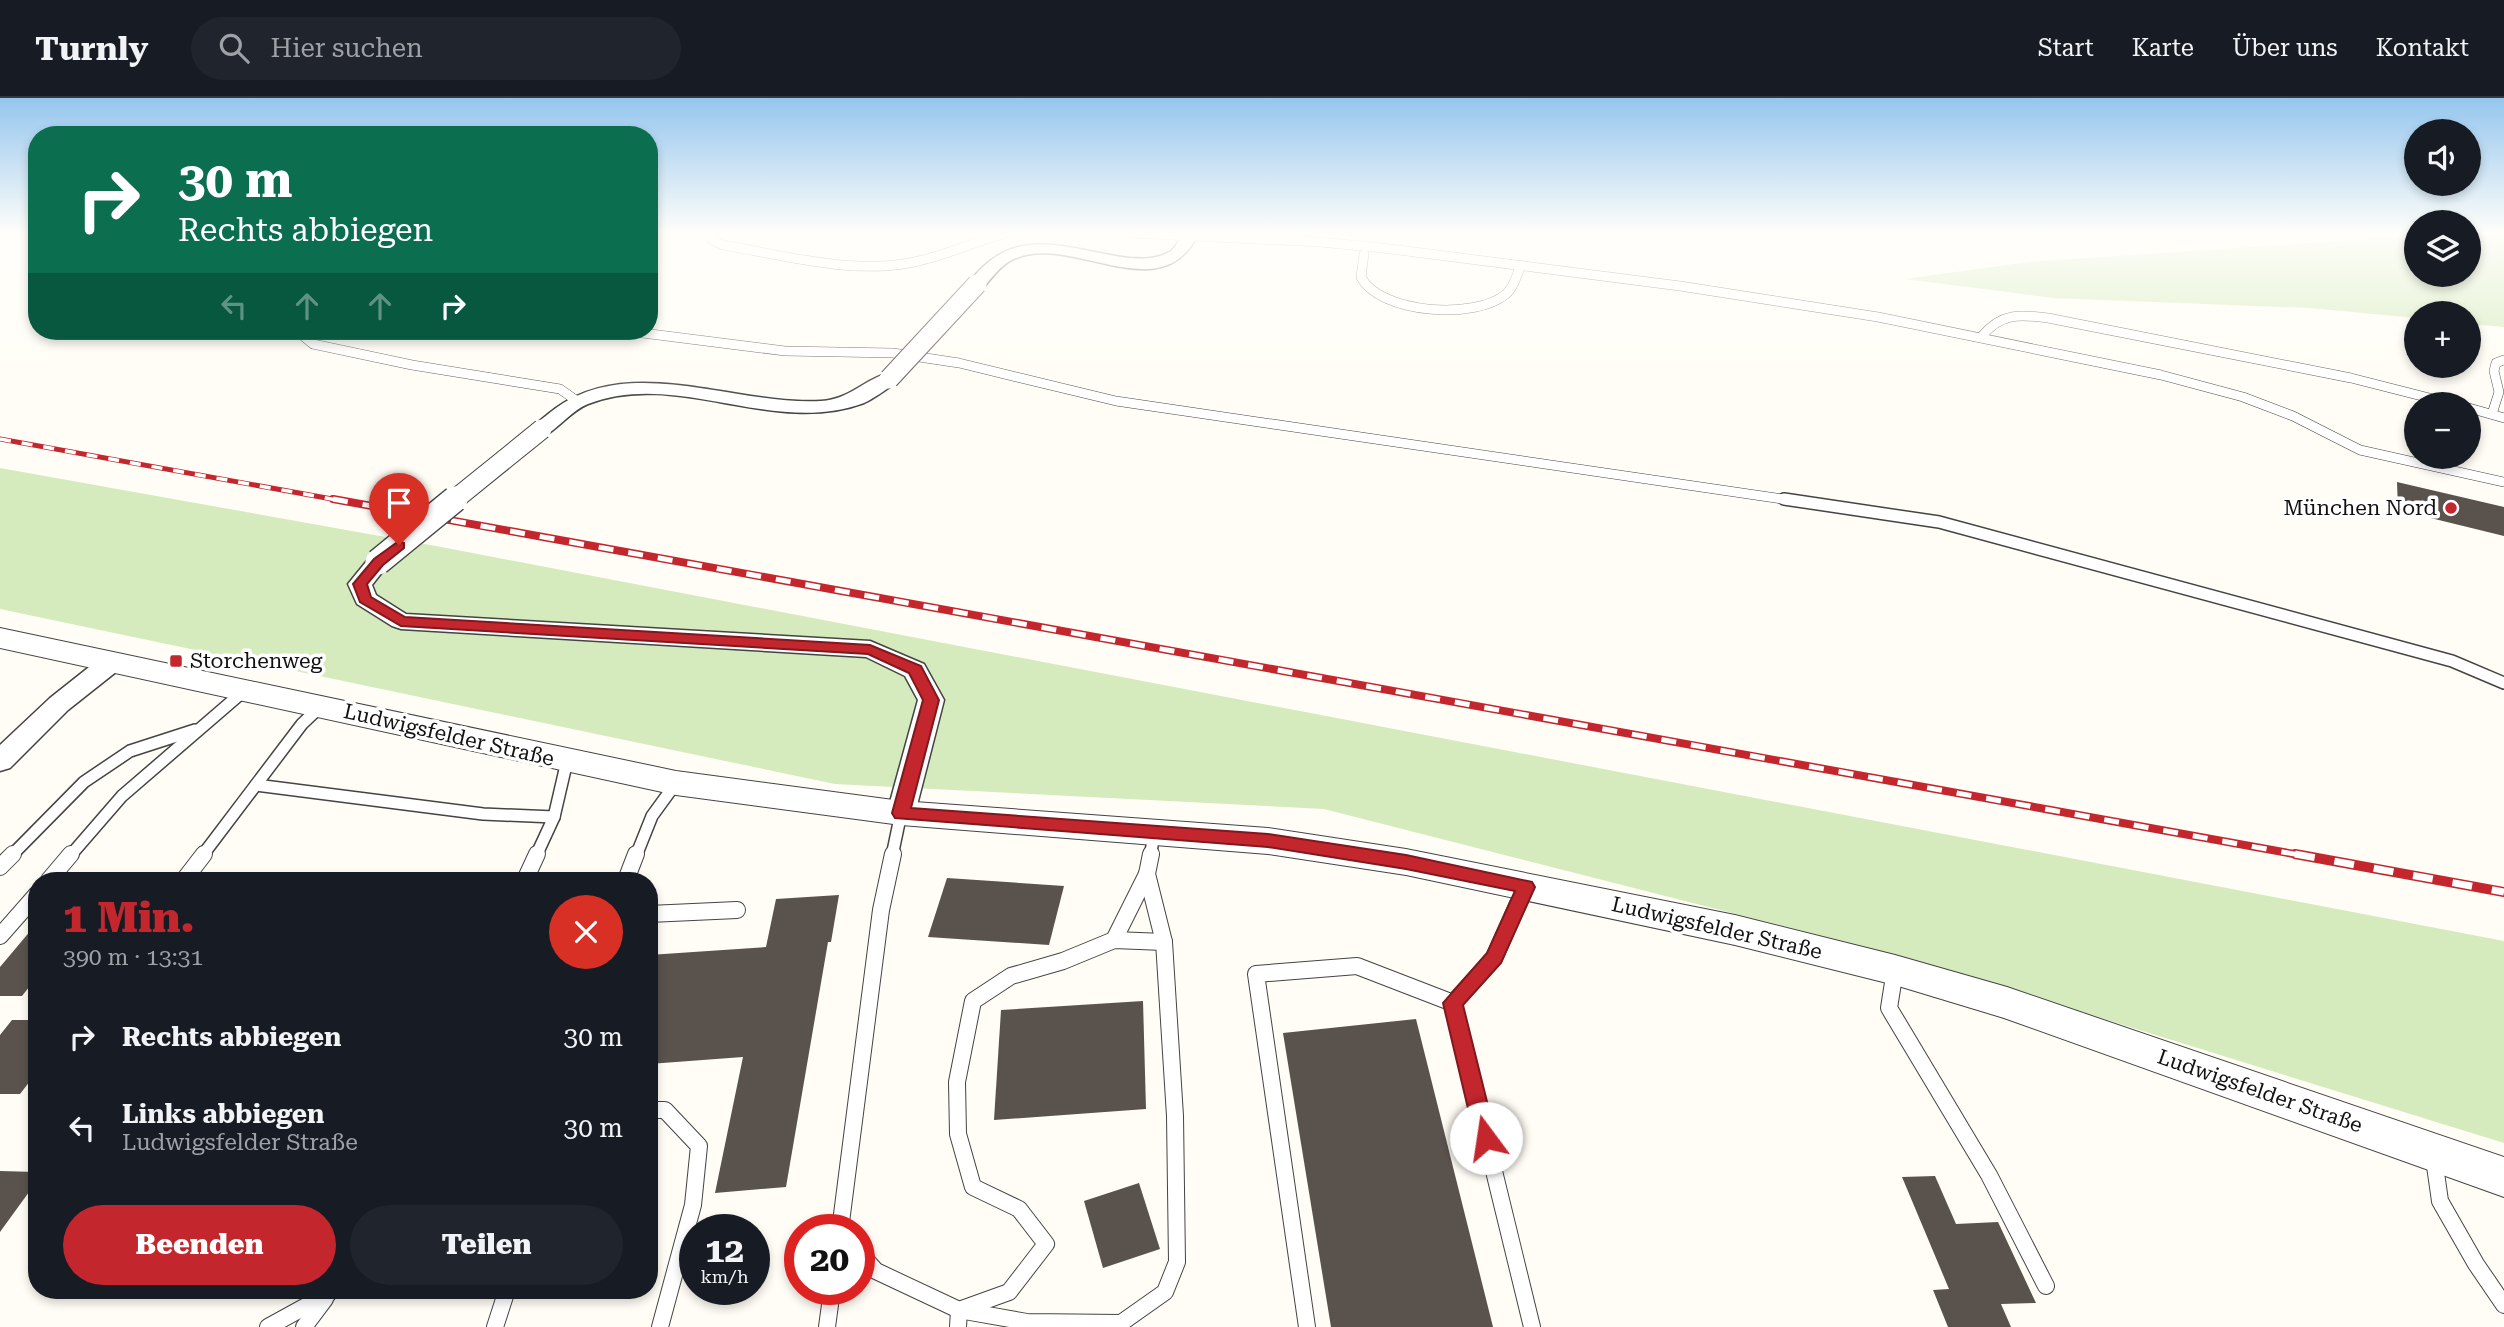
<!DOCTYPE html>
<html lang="de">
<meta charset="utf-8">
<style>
body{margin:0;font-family:"Roboto Serif",serif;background:#20242c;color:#f1f3f6;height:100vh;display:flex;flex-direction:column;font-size:26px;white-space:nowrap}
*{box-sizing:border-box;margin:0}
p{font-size:23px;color:#9ea1a6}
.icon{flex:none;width:38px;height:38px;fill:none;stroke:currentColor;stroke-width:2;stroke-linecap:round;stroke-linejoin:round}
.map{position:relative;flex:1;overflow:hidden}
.details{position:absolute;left:28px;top:774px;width:630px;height:427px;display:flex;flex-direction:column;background:#171b24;border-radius:28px;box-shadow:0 4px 10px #0003}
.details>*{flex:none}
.guide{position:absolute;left:28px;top:28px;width:630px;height:214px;border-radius:28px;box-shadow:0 4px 10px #0003;background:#0b6e4f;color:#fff;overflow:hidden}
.fabs{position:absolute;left:2404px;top:21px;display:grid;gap:14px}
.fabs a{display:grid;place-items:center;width:77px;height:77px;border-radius:50%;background:#171b24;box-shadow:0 4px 10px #0003;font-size:35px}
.speed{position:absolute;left:679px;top:1116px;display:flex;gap:14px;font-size:35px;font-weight:700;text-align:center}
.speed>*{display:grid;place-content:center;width:91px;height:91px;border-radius:50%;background:#171b24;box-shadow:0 4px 10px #0003;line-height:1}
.speed small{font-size:18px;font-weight:400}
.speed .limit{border:10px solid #d22;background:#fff;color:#111}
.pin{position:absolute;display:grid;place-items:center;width:60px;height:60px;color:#fff;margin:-72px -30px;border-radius:50% 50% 50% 0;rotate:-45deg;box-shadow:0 0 7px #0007}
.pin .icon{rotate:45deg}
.me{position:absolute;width:77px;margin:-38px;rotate:346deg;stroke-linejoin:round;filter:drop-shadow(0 0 5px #0008)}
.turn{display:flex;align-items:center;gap:24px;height:147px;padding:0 35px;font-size:32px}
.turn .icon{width:91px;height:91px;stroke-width:2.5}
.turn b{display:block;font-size:49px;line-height:60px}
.lanes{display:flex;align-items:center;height:66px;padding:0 35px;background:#0003;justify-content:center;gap:35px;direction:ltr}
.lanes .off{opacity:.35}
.round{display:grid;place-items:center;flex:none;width:74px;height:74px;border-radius:37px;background:#20242c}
.head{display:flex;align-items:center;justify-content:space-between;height:119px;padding:0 35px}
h1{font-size:42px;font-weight:800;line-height:52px;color:#c4262e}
.primary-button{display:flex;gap:14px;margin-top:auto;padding:14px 35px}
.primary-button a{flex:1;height:80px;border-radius:42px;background:#c4262e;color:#fff;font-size:28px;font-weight:800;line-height:80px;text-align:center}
.primary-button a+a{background:#20242c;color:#f1f3f6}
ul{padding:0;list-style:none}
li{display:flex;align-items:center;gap:21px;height:91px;padding:0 35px}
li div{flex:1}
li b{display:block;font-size:26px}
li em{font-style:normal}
header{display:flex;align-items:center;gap:42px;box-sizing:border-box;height:98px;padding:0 35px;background:#171b24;border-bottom:2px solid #363941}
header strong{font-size:33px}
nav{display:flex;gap:38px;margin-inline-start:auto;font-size:24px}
.search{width:490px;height:63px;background:#20242c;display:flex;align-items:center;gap:18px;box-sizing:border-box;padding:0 24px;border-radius:38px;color:#9ea1a6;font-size:26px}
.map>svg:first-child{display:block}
.green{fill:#d5ebbd}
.building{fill:#5a524d}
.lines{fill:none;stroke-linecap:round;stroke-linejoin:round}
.service-far2-casing{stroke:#444;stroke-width:10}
.service-far1-casing{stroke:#444;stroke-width:14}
.service-casing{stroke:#444;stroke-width:18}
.minor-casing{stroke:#444;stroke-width:3}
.tertiary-casing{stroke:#444;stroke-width:2}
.service-far2{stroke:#fff;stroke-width:9}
.service-far1{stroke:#fff;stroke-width:11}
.service{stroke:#fff;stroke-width:16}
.minor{fill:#fff;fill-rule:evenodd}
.tertiary{fill:#fff;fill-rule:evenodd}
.rail-far2-casing{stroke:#c4262e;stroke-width:5}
.rail-far1-casing{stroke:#c4262e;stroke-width:8}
.rail-casing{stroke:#c4262e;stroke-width:10}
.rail-far2{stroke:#fff;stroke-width:3.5;stroke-dasharray:11;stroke-linecap:butt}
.rail-far1{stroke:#fff;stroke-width:5;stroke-dasharray:15;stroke-linecap:butt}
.rail{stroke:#fff;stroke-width:7;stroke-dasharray:20;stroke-linecap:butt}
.minor-bridge-far1-casing{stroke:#444;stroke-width:21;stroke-linecap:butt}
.minor-bridge-casing{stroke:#444;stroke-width:28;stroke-linecap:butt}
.minor-bridge-far1{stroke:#fff;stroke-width:19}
.minor-bridge{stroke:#fff;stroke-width:25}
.route{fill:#c4262e;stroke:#7f191e;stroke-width:2}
.poi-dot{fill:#c4262e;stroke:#fff;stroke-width:2.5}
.labels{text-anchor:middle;stroke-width:7;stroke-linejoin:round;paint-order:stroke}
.poi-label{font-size:21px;fill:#111;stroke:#fff;text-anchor:end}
.street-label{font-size:21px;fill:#111;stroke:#fff}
</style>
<header>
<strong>Turnly</strong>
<div class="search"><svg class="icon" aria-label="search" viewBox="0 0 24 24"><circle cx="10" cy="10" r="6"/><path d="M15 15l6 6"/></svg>Hier suchen</div>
<nav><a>Start</a><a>Karte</a><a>Über uns</a><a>Kontakt</a></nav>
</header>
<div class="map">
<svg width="2504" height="1229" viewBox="0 0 2504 1229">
<rect width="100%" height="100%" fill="#fffdf5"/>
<!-- green -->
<g class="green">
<path d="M2469 135H2504V229L2469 226V215H2417V220L2309 210 2053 200 1905 181 2028 164 2417 138V177H2469Z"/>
<path d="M0 370 436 448 2504 843V1045L1904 859 1324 711 835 686 0 511Z"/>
</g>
<!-- building -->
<g class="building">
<path d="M2397 384 2504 409V438L2398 412Z"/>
<path d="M947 780 1064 788 1049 847 928 839Z"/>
<path d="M839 797 831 844H828L786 1089 715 1095 743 959 649 966V857L766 849 776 801Z"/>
<path d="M37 825V879L22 898H0V869Z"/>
<path d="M1143 903 1146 1011 994 1022 1001 912Z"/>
<path d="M1416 921 1493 1229H1331L1283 935Z"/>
<path d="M12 922H37V974L20 996H0V937Z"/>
<path d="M0 1073 37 1074V1083L0 1134Z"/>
<path d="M1935 1078 1956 1126 1998 1124 2036 1205 2001 1206 2011 1229H1948L1933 1192 1949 1191 1902 1079Z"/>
<path d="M1139 1085 1160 1151 1103 1170 1084 1103Z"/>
</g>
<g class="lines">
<!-- service-far2 casing -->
<g class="service-far2-casing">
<g id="service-far2">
<path d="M711 135 712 142 723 147C783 157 848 176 909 165 943 159 973 144 1006 135"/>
<path d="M1131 135 1320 144 1383 150 1680 188 1878 219 2161 277 2243 299 2293 318 2360 352 2504 384"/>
<path d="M1364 156 1361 179C1380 216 1476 222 1506 196 1514 190 1517 176 1521 167"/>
<path d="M297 233 313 246 412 267 560 291 577 303"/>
<path d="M627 233 785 253 893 255 959 265 1116 303 1796 403"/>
<path d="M1982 238C2001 215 2020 216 2048 220L2351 280 2453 306"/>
<path d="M2469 310 2504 320"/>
<path d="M2492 316 2499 294 2494 273 2496 265 2504 262"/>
</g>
</g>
<!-- service-far1 casing -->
<g class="service-far1-casing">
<g id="service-far1">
<path d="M1784 401 1939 424 2452 563 2504 585"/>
<path d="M256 687 483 716 554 719"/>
<path d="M11 758 84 684 130 653 195 632"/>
<path d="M70 758 122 698 245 592"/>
<path d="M202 758 302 626 321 608"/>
<path d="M536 758 554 719 567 663"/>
<path d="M636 758 652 718 676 685"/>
<path d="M892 758 901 715"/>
<path d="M1150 758 1155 733"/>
</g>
</g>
<!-- service casing -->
<g class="service-casing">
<g id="service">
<path d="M0 769 13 756"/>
<path d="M49 782 71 756"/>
<path d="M184 782 204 756"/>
<path d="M525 782 537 756"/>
<path d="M626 782 636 756"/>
<path d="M649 816 737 812"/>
<path d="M0 838 37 796"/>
<path d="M1114 842 1147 776"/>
<path d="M1895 872 1889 910 1989 1077 2046 1188"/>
<path d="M1453 905 1532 1229"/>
<path d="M1453 905 1494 860 1526 788"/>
<path d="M649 1012H665L699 1048 693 1107 660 1229"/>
<path d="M2434 1061 2440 1103 2476 1166 2504 1207"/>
<path d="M840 1132 881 812 893 756"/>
<path d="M859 1154 876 1173 959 1212 1027 1224 1121 1225 1165 1194 1177 1164 1175 1018 1164 844 1147 776 1151 756"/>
<path d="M268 1229 328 1196"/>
<path d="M304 1229 325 1201"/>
<path d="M495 1229 507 1192"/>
<path d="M827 1229 832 1192"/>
<path d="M958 1229 959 1212 1009 1194 1046 1146 1019 1111 973 1089 958 1036 957 984 973 903 1011 878 1063 863 1114 842 1164 844"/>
<path d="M1307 1229 1256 876 1357 868 1453 905"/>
</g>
</g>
<!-- minor casing -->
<g class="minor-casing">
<g id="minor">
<path d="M1183 135H1195L1197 138C1159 214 1067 131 1010 163 999 169 991 181 983 190H971L968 186C1014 123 1066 152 1129 160 1144 161 1158 161 1171 153 1176 149 1179 141 1183 135Z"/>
<path d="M889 275 896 277 899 281 896 285C886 291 875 300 864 305 773 339 677 271 588 306 573 312 562 326 549 335H535L532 331C536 325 542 321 547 317 623 251 733 308 821 303 851 301 864 281 889 275Z"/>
<path d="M378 457 386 459 390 464 372 487 376 497 406 516 870 543 924 566 944 602 915 715 911 722 901 725 891 722 887 715 918 602 905 578 866 559 401 531 392 528 357 506 348 486 370 459Z"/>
<path d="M112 556 121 558 125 564 121 570 68 612 10 670 0 673V647L50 600 103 558Z"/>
</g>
</g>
<!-- tertiary casing -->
<g class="tertiary-casing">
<path id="tertiary" d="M0 530 676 673 901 703 1268 730 1406 751 1735 817 1895 857 2007 889 2504 1059V1099L2004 920 1895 887 1735 847 1406 777 1268 756 901 727 676 697 0 550Z"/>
</g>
<!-- service-far2 -->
<use href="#service-far2" class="service-far2"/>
<!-- service-far1 -->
<use href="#service-far1" class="service-far1"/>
<!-- service -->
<use href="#service" class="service"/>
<!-- minor -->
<use href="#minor" class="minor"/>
<!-- tertiary -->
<use href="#tertiary" class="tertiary"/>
<!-- rail-far2 casing -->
<g class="rail-far2-casing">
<path id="rail-far2" d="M0 341 343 403"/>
</g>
<!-- rail-far1 casing -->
<g class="rail-far1-casing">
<path id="rail-far1" d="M333 401 2305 758"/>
</g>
<!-- rail casing -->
<g class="rail-casing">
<path id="rail" d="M2295 756 2504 794"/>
</g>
<!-- rail-far2 -->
<use href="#rail-far2" class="rail-far2"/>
<!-- rail-far1 -->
<use href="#rail-far1" class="rail-far1"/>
<!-- rail -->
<use href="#rail" class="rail"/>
<!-- minor-bridge-far1 casing -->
<g class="minor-bridge-far1-casing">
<g id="minor-bridge-far1">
<path d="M889 281 977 186"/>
<path d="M453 403 542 331"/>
</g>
</g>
<!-- minor-bridge casing -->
<g class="minor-bridge-casing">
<path id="minor-bridge" d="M378 464 455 401"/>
</g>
<!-- minor-bridge-far1 -->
<use href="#minor-bridge-far1" class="minor-bridge-far1"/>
<!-- minor-bridge -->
<use href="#minor-bridge" class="minor-bridge"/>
</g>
<!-- sky -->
<linearGradient id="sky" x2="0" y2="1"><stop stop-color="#95c6ee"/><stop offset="0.44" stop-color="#fffefa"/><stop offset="1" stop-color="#fffefa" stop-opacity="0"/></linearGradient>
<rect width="2504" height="307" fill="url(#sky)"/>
<!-- route -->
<path class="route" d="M399 443 404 445V450L383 467 367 486 371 499 405 519 870 547 921 568 939 602 911 710 1268 736 1406 757 1532 784 1535 789 1501 865 1463 907 1496 1040 1493 1047 1486 1050 1478 1047 1475 1040 1443 905 1487 855 1515 793 1406 771 1268 749 895 720 892 715 923 602 909 575 868 556 401 528 360 504 353 486 374 461Z"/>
<!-- markers -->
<g class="poi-dot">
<circle cx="2451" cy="410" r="7"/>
<rect x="169" y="556" width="14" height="14" rx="3.5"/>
</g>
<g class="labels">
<!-- poi labels -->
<g class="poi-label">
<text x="2437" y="417">München Nord</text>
<text x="190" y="570" text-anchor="start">Storchenweg</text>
</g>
<!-- street labels -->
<g class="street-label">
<text transform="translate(449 637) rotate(13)" y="7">Ludwigsfelder Straße</text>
<text transform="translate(1717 830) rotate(13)" y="7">Ludwigsfelder Straße</text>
<text transform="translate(2260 993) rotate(19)" y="7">Ludwigsfelder Straße</text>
</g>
</g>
</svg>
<div class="fabs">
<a><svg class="icon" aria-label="sound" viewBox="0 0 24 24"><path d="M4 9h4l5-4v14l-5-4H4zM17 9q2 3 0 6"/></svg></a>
<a><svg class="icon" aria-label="layers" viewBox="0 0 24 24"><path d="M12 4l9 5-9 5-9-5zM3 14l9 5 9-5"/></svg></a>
<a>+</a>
<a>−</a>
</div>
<div class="speed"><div>12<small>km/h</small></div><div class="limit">20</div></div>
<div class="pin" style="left:399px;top:447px;background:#d93025"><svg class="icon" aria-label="arrive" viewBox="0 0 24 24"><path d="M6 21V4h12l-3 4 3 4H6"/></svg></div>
<svg class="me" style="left:1486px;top:1040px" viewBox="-20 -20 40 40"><circle r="19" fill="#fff"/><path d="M0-13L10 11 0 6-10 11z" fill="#c4262e"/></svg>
<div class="guide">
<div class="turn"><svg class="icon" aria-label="right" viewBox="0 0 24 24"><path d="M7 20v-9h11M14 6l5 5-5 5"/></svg><div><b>30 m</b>Rechts abbiegen</div></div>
<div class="lanes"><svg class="icon off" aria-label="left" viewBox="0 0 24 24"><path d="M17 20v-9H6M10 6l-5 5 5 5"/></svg><svg class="icon off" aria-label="ahead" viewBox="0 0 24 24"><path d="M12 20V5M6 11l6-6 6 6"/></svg><svg class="icon off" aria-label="ahead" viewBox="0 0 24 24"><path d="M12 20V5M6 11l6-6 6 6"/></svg><svg class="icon" aria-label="right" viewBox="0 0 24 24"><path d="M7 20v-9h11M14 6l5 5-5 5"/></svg></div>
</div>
<section class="details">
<div class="head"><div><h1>1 Min.</h1><p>390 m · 13:31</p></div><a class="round" style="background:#d93025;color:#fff"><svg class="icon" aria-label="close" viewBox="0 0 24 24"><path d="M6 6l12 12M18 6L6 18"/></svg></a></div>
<ul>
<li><svg class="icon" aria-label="right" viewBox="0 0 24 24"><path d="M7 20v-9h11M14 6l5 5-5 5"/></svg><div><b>Rechts abbiegen</b></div><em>30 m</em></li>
<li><svg class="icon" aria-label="left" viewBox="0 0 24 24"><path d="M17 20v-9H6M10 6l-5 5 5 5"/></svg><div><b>Links abbiegen</b><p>Ludwigsfelder Straße</p></div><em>30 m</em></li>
</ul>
<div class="primary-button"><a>Beenden</a><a>Teilen</a></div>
</section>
</div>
